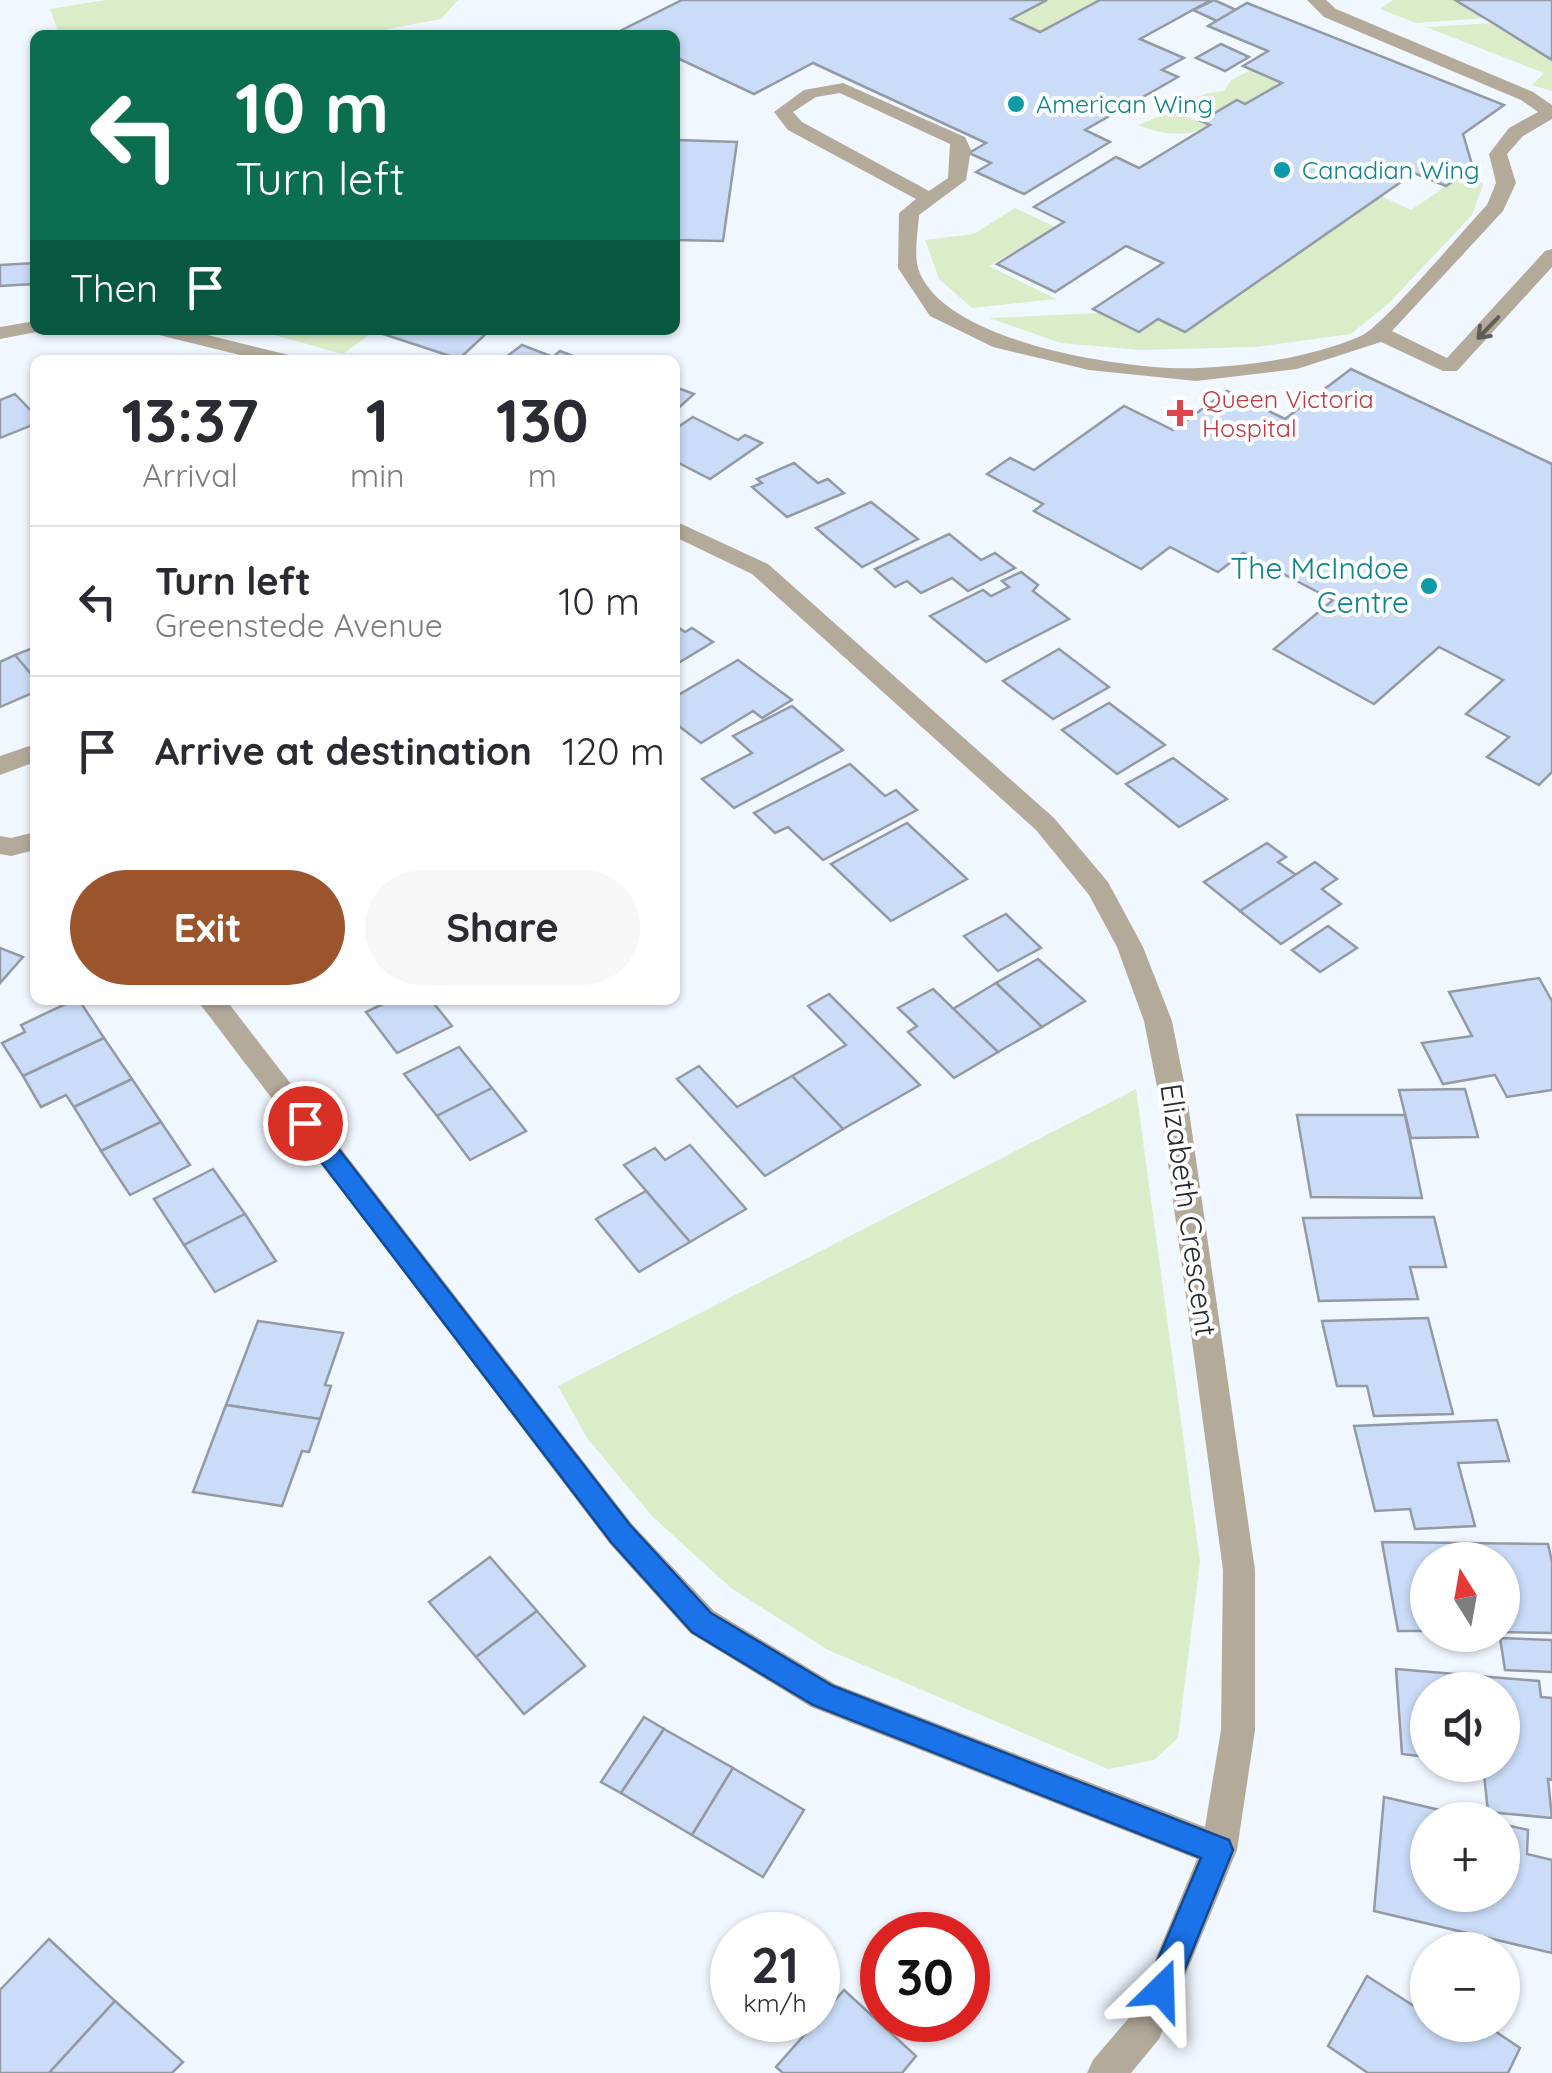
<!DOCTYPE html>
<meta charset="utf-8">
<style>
body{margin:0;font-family:Quicksand,sans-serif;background:#f7f7f7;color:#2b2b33;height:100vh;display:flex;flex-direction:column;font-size:38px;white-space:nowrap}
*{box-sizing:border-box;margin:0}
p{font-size:32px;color:#7c7c81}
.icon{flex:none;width:55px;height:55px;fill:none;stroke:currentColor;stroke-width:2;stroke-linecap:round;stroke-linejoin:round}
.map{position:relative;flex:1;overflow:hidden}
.sheet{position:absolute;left:30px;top:355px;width:650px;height:650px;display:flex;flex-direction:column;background:#fff;border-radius:15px;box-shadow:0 2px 8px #0004}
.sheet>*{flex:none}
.guide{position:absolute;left:30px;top:30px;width:650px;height:305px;border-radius:15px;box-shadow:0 2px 8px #0004;background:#0b6e4f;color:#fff;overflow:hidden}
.needle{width:65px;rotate:349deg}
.tools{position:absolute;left:1410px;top:1542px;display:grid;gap:20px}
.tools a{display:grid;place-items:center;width:110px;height:110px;border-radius:50%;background:#fff;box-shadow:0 2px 8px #0004;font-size:50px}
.speed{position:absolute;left:710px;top:1912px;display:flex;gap:20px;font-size:50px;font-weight:700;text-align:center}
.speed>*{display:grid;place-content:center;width:130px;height:130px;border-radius:50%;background:#fff;box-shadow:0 2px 8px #0004;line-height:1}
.speed small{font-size:25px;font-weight:400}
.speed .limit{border:15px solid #d22;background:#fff;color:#111}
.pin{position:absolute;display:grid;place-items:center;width:85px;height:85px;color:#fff;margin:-42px;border:5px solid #fff;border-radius:50%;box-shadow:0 2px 10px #0007}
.me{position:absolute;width:110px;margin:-55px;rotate:22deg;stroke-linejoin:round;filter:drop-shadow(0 0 8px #0008)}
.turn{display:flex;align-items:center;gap:35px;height:210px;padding:0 40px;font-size:45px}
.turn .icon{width:130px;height:130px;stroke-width:2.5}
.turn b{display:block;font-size:70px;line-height:85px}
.then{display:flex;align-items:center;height:95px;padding:0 40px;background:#0003;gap:20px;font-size:38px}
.eta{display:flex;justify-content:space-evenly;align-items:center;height:170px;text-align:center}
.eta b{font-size:60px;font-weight:800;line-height:70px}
.primary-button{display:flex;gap:20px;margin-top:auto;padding:20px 40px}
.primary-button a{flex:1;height:115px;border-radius:60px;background:#9b542c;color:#fff;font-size:40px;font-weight:800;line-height:115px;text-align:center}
.primary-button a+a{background:#f7f7f7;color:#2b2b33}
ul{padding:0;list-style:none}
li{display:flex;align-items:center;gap:30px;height:150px;padding:0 40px;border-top:2px solid #e1e1e2}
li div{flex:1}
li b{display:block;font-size:38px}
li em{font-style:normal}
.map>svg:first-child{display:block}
.green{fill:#dbecc8}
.building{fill:#cadcf8;stroke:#949aa4;stroke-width:2.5}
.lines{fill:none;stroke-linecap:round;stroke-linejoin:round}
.service{fill:#b3aa9a;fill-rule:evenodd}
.minor{fill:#b3aa9a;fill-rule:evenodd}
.oneway{stroke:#5f5d59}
.route{fill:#1a73e8;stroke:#114b97;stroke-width:2.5}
.culture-dot{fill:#0f9aa8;stroke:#fff;stroke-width:4}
.health-dot{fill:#e0444e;stroke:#fff;stroke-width:4}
.labels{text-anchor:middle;stroke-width:8;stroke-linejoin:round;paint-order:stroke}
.far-culture-label{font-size:25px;fill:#0d838f;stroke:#fff;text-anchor:start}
.far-health-label{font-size:25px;fill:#be3a42;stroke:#fff;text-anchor:start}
.culture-label{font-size:30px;fill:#0d838f;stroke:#fff;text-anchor:end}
.street-label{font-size:30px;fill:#272a2d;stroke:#fff}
</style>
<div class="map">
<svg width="1552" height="2073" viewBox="0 0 1552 2073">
<rect width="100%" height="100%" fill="#f1f7ff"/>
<!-- green -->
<g class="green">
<path d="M106 0H458L441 19 356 35H59L50 9Z"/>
<path d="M1047 0H1100L1040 32 1011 19Z"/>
<path d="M1393 0H1455L1485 18 1416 23 1380 9Z"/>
<path d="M1493 23 1552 60V91L1532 85 1544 73 1426 27Z"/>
<path d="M1251 70 1282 83 1245 104 1213 114 1180 104 1208 93 1224 91 1231 80Z"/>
<path d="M1171 112 1210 125C1188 138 1161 135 1138 125Z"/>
<path d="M1473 168 1483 185 1472 215 1389 303 1351 334 1255 347 1141 350 1061 343 989 318 1101 313 1139 332 1158 319 1185 332 1381 196 1411 210Z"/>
<path d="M1015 208 1055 227 989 266 1056 299 972 308 939 279 925 240 974 234Z"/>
<path d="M256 330H375L343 354Z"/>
<path d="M1136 1089 1200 1562 1178 1738 1154 1760 1108 1769 828 1650 731 1588 652 1516 587 1438 558 1386Z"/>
</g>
<!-- building -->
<g class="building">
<path d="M682 0H1047L1011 19 1040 32 1100 0H1211L1140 39 1184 58 1162 70 1178 77 1085 130 1110 142 1024 194 976 172 991 163 969 153 986 143 813 63 754 94 675 57V35H629L620 31Z"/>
<path d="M1214 0 1223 4 1236 10 1217 21 1193 10Z"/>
<path d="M1455 0H1552V60L1493 23Z"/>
<path d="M1247 3 1504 105 1463 134 1473 168 1446 186 1414 173 1185 332 1158 319 1139 332 1093 309 1163 263 1126 246 1055 292 997 264 1064 222 1034 207 1116 157 1139 168 1210 125 1201 121 1237 100 1245 104 1282 83 1243 66 1268 51 1208 26Z"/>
<path d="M1221 44 1249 57 1225 71 1196 58Z"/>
<path d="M677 140 737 142 723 241 675 240Z"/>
<path d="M35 263 34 284 0 286V265Z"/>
<path d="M387 330H490L459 359 383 334Z"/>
<path d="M522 345 553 357 560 351 581 359 502 360Z"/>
<path d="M1351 369 1552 464V772L1539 785 1487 757 1509 737 1466 714 1503 680 1439 647 1374 704 1274 649 1333 600 1243 553 1218 572 1170 547 1141 569 1034 511 1043 504 987 474 1010 458 1034 470 1124 406 1173 430 1227 391 1285 419Z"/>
<path d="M675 387 694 394 675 411Z"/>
<path d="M15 394 35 415V424L0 438V400Z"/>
<path d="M693 417 738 440 745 435 762 443 710 479 675 461V429Z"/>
<path d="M794 463 818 483 828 479 844 493 787 517 752 487 762 483 757 479Z"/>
<path d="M871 502 918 539 862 567 816 528Z"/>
<path d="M949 534 981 560 995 553 1015 568 968 591 952 578 921 593 907 581 895 587 875 569Z"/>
<path d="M1021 572 1038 585 1033 591 1069 619 986 662 930 616 983 590 991 596 1009 587 1002 581Z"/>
<path d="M675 625 685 632 692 628 713 642 675 665Z"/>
<path d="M35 647V679L15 655Z"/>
<path d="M1059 649 1109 687 1053 719 1003 681Z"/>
<path d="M15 655 35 679V692L0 707V662Z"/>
<path d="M738 660 792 700 762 718 753 711 701 743 675 723V697Z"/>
<path d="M1109 703 1165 745 1117 774 1062 730Z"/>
<path d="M792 706 843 750 734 808 702 779 752 753 733 736Z"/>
<path d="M1173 758 1227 799 1179 827 1126 784Z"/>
<path d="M850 764 885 796 896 790 917 810 823 860 788 827 775 833 754 813Z"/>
<path d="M907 823 967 879 891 921 831 864Z"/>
<path d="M1267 843 1286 857 1278 862 1296 875 1240 911 1204 882Z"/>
<path d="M1315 862 1337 879 1322 889 1341 904 1281 944 1240 911Z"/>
<path d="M1006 914 1041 948 998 971 964 936Z"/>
<path d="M1328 926 1357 948 1320 972 1292 950Z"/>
<path d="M0 948 23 957 0 983Z"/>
<path d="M1038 959 1085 1001 1042 1027 996 983Z"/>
<path d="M1539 978 1552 1001V1090L1507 1097 1495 1075 1443 1084 1422 1043 1472 1036 1449 992Z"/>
<path d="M996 983 1042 1027 998 1052 953 1009Z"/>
<path d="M933 989 998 1052 954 1078 908 1032 917 1026 898 1008Z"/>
<path d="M829 994 920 1085 843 1129 792 1076 846 1045 808 1006Z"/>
<path d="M74 1000H79L104 1038 23 1076 2 1043 25 1032 21 1025Z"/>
<path d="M391 1000H431L452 1026 397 1053 366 1012Z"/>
<path d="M104 1038 132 1079 74 1107 66 1095 41 1107 23 1076Z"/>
<path d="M459 1047 492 1088 437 1116 404 1074Z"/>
<path d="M699 1066 737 1107 792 1076 843 1129 765 1176 677 1079Z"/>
<path d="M132 1079 161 1122 101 1151 74 1107Z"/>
<path d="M492 1088 526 1131 470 1160 437 1116Z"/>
<path d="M1465 1089 1478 1137 1411 1138 1399 1090Z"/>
<path d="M1297 1115H1405L1422 1198 1311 1197Z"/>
<path d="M161 1122 190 1165 130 1195 101 1151Z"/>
<path d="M690 1145 746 1209 690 1242 624 1165 655 1148 665 1160Z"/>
<path d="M213 1169 245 1214 184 1245 154 1199Z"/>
<path d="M646 1191 690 1242 639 1272 596 1219Z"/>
<path d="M245 1214 276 1261 215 1292 184 1245Z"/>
<path d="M1434 1217 1446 1267H1410L1418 1299 1319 1301 1303 1218Z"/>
<path d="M1428 1318 1453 1414 1374 1416 1367 1386H1337L1322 1321Z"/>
<path d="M258 1321 343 1333 325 1385 331 1386 320 1419 226 1405Z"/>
<path d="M226 1405 320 1419 309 1452 302 1451 282 1506 193 1492Z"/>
<path d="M1497 1420 1509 1461 1458 1463 1475 1526 1415 1529 1410 1509 1375 1511 1354 1426Z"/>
<path d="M1382 1542 1548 1544 1552 1562V1633L1502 1632V1560H1428V1631H1398Z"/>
<path d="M490 1557 537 1611 476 1657 429 1602Z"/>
<path d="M537 1611 585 1666 524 1714 476 1657Z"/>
<path d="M1500 1638 1552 1640V1672L1505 1670Z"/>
<path d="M1396 1669 1539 1681 1541 1697 1552 1698V1780L1548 1779 1552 1818 1488 1812 1483 1765H1502V1690H1428V1757L1402 1754Z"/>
<path d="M644 1717 664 1729 621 1793 601 1782Z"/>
<path d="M664 1729 733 1768 692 1835 621 1793Z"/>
<path d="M733 1768 804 1810 763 1877 692 1835Z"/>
<path d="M1384 1797 1483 1820H1428V1895H1502V1824L1528 1830 1527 1854 1552 1860V1953L1374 1911Z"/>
<path d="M49 1939 115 2001 49 2073H0V1990Z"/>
<path d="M1367 1976 1428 2015V2025H1443L1450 2030 1453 2025H1486L1520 2048 1508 2073H1368L1328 2046Z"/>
<path d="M844 1990 916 2056 902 2073H783L776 2067Z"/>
<path d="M115 2001 183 2062 172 2073H49Z"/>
</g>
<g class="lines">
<!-- service -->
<path class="service" d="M1307 0H1326L1336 9 1533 92 1552 105V119L1523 136 1507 154 1516 183 1503 211 1392 331 1447 358 1545 251 1552 249V267L1457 371H1443L1381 342 1297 369 1196 381 1089 370 993 347 930 316 898 268 899 213 916 199 788 130 774 112 804 90 843 83 965 137 971 150 966 180 919 215C918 230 914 254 918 268 941 343 1130 371 1198 368 1252 366 1312 357 1361 336 1382 327 1465 228 1487 205L1496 183 1489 154 1509 128 1538 112 1521 100 1324 17ZM840 93 950 144 948 178 929 191 802 122 793 112 816 97Z"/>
<!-- minor -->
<g class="minor">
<path d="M1552 108V119L1542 113Z"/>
<path d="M35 321V330L42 331 0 339V327Z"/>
<path d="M152 330H187L293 356 296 360H260L155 334Z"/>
<path d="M675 521 768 564 1054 818 1108 882 1143 947 1172 1021 1187 1097 1255 1570V1730L1237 1850 1159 2039 1131 2073H1087L1093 2060 1133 2013 1197 1859 811 1707 690 1633 610 1544 197 1000H226L632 1524 714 1611 835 1684 1205 1827 1221 1730 1223 1570 1159 1097 1144 1021 1117 947 1089 895 1036 830 752 574 675 537Z"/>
<path d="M35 744V762L0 775V756Z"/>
<path d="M35 832V850L11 856 0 854V836L11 838Z"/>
</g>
</g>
<!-- one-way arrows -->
<defs><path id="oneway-shaft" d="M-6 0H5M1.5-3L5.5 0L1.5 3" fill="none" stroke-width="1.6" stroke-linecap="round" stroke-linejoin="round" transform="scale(2.5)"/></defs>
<use class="oneway" href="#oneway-shaft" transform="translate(1488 328) rotate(134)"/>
<!-- route -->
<path class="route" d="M305 1113 313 1116 630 1525 711 1613 833 1686 1229 1840 1233 1850 1172 2001 1161 2006 1150 2001 1145 1990 1201 1858 813 1705 692 1632 611 1542 296 1129 293 1123 296 1116Z"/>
<!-- markers -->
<g class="culture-dot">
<circle cx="1016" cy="104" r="10"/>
<circle cx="1282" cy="170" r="10"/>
<circle cx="1429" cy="586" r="10"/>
</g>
<path class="health-dot" d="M1175 398h10v10h10v10h-10v10h-10v-10h-10v-10h10z"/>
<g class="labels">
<!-- far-culture labels -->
<g class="far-culture-label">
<text x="1036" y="113">American Wing</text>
<text x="1302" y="179">Canadian Wing</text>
</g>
<!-- far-health labels -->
<g class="far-health-label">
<text x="1202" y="408">Queen Victoria<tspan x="1202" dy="29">Hospital</tspan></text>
</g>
<!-- culture labels -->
<g class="culture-label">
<text x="1409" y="579">The McIndoe<tspan x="1409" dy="34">Centre</tspan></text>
</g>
<!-- street labels -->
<g class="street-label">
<text transform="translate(1188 1210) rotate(82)" y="10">Elizabeth Crescent</text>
</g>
</g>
</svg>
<div class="tools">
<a><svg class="needle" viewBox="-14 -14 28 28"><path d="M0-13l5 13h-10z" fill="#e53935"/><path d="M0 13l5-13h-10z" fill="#7c7c81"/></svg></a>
<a><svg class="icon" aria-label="sound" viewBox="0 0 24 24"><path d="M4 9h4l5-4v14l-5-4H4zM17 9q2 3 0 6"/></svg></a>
<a>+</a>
<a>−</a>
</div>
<div class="speed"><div>21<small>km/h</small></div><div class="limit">30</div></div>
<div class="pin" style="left:305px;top:1123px;background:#d93025"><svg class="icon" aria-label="arrive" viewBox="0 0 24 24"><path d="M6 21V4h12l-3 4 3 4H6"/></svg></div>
<svg class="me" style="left:1161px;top:1990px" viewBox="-20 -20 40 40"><path d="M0-17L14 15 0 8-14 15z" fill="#1a73e8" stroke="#fff" stroke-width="4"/></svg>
<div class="guide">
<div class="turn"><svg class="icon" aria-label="left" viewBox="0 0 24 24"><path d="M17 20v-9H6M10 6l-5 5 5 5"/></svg><div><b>10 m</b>Turn left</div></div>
<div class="then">Then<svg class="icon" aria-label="arrive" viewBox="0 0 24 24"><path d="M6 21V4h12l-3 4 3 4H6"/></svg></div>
</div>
<section class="sheet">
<div class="eta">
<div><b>13:37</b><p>Arrival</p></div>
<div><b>1</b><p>min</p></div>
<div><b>130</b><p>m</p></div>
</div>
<ul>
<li><svg class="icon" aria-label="left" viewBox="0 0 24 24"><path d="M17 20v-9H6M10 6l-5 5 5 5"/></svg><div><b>Turn left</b><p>Greenstede Avenue</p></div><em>10 m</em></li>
<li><svg class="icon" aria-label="arrive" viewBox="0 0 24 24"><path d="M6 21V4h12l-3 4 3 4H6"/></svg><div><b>Arrive at destination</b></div><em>120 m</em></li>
</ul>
<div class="primary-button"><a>Exit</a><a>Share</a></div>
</section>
</div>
